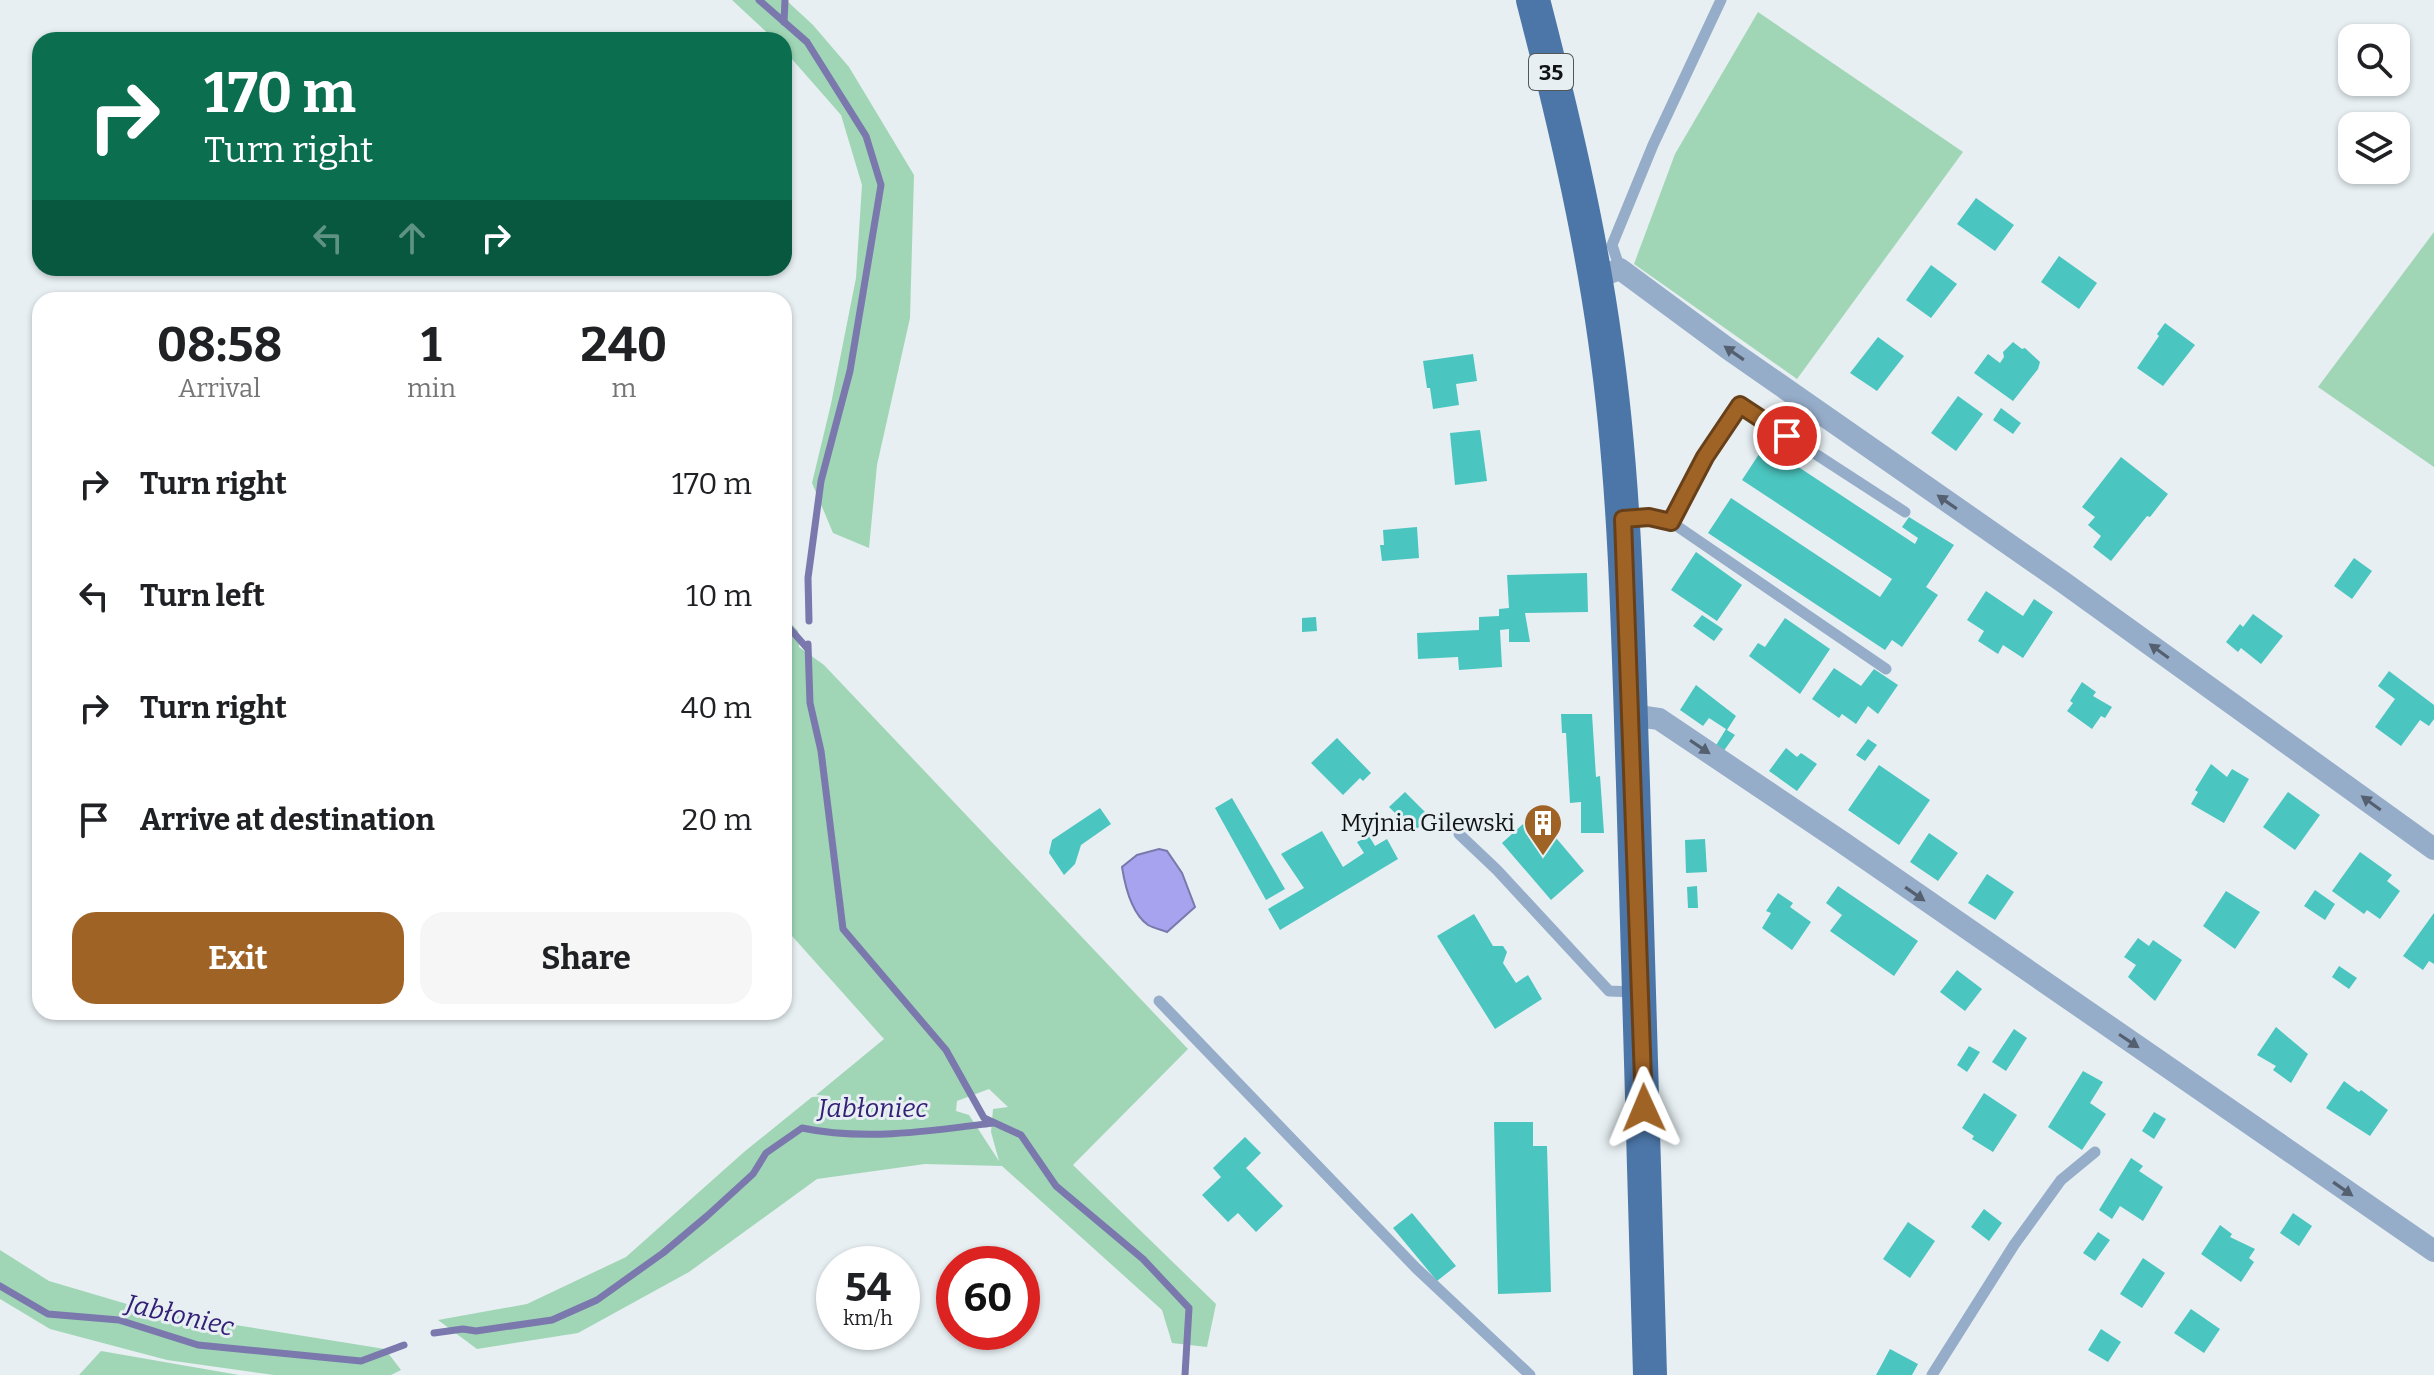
<!DOCTYPE html>
<meta charset="utf-8">
<style>
body{margin:0;font-family:Bitter,serif;background:#f6f6f6;color:#202124;height:100vh;display:flex;flex-direction:column;font-size:30px;white-space:nowrap}
*{box-sizing:border-box;margin:0}
p{font-size:26px;color:#757577}
.icon{flex:none;width:44px;height:44px;fill:none;stroke:currentColor;stroke-width:2;stroke-linecap:round;stroke-linejoin:round}
.map{position:relative;flex:1;overflow:hidden}
.side{position:absolute;left:32px;top:292px;width:760px;height:728px;display:flex;flex-direction:column;background:#fff;border-radius:24px;box-shadow:0 2px 6px #0004}
.side>*{flex:none}
.top-card{position:absolute;left:32px;top:32px;width:760px;height:244px;border-radius:24px;box-shadow:0 2px 6px #0004;background:#0b6e4f;color:#fff;overflow:hidden}
.controls{position:absolute;left:2338px;top:24px;display:grid;gap:16px}
.controls a{display:grid;place-items:center;width:72px;height:72px;border-radius:16px;background:#fff;box-shadow:0 2px 6px #0004;font-size:40px}
.speed{position:absolute;left:816px;top:1246px;display:flex;gap:16px;font-size:40px;font-weight:700;text-align:center}
.speed>*{display:grid;place-content:center;width:104px;height:104px;border-radius:50%;background:#fff;box-shadow:0 2px 6px #0004;line-height:1}
.speed small{font-size:20px;font-weight:400}
.speed .limit{border:12px solid #d22;background:#fff;color:#111}
.pin{position:absolute;display:grid;place-items:center;width:68px;height:68px;color:#fff;margin:-34px;border:4px solid #fff;border-radius:50%;box-shadow:0 2px 8px #0007}
.me{position:absolute;width:88px;margin:-44px;rotate:359deg;stroke-linejoin:round;filter:drop-shadow(0 0 6px #0008)}
.turn{display:flex;align-items:center;gap:28px;height:168px;padding:0 40px;font-size:36px}
.turn .icon{width:104px;height:104px;stroke-width:2.5}
.turn b{display:block;font-size:56px;line-height:68px}
.lanes{display:flex;align-items:center;height:76px;padding:0 40px;background:#0003;justify-content:center;gap:40px;direction:ltr}
.lanes .off{opacity:.35}
.eta{display:flex;justify-content:space-evenly;align-items:center;height:136px;text-align:center}
.eta b{font-size:48px;font-weight:700;line-height:56px}
.button{display:flex;gap:16px;margin-top:auto;padding:16px 40px}
.button a{flex:1;height:92px;border-radius:24px;background:#9f6326;color:#fff;font-size:32px;font-weight:700;line-height:92px;text-align:center}
.button a+a{background:#f6f6f6;color:#202124}
ul{padding:0;list-style:none}
li{display:flex;align-items:center;gap:24px;height:112px;padding:0 40px}
li div{flex:1}
li b{display:block;font-size:30px}
li em{font-style:normal}
.map>svg:first-child{display:block}
.green{fill:#a0d6b6;fill-rule:evenodd}
.water{fill:#a7a3ee;stroke:#7a78ad;stroke-width:2}
.lines{fill:none;stroke-linecap:round;stroke-linejoin:round}
.stream{stroke:#7a78ad;stroke-width:7}
.building{fill:#4bc5bf}
.service{stroke:#96adca;stroke-width:11}
.minor{stroke:#96adca;stroke-width:22}
.primary{stroke:#4c76a8;stroke-width:34}
.oneway{fill:#546070}
.route-casing{stroke:#674019;stroke-width:20}
.route{stroke:#9f6326;stroke-width:14}
.labels{text-anchor:middle;stroke-width:6;stroke-linejoin:round;paint-order:stroke}
.shield{fill:#e7eff2;stroke:#515657;stroke-width:2}
.shield-label{font-size:22px;font-weight:bold;fill:#111415}
.poi-label{font-size:24px;fill:#111415;stroke:#e7eff2;text-anchor:end}
.water-label{font-size:26px;font-style:italic;fill:#332076;stroke:#e7eff2}
</style>
<div class="map">
<svg width="2434" height="1375" viewBox="0 0 2434 1375">
<rect width="100%" height="100%" fill="#e7eff2"/>
<!-- green -->
<g class="green">
<path d="M732 0H786L813 25 849 67 914 175 910 318 877 465 869 548 833 533 812 483 831 404 856 278 862 185 841 115 784 50V40H775Z"/>
<path d="M1758 12 1963 152 1797 379 1634 264 1675 154Z"/>
<path d="M2434 232V467L2318 387Z"/>
<path d="M784 616 798 631 799 647 824 665 1188 1049 1073 1165 1216 1304 1207 1347 1172 1343 1162 1310 1002 1166 925 1164 817 1179 689 1272 578 1333 477 1349 438 1320 527 1304 626 1257 744 1152 812 1097 831 1096 816 1095 884 1039 784 927ZM989 1089 1008 1107 993 1109 991 1132 999 1161 969 1115 956 1111 957 1101Z"/>
<path d="M0 1250 49 1281 154 1312 385 1349 401 1370 391 1375H274L167 1360 50 1329 0 1299Z"/>
<path d="M101 1351 239 1375H79Z"/>
</g>
<!-- water -->
<path class="water" d="M1159 849 1167 851 1182 873 1195 907 1167 932C1162 930 1153 928 1148 925 1131 913 1125 886 1122 867L1137 855Z"/>
<g class="lines">
<!-- stream -->
<g class="stream">
<path d="M759 0 807 42 866 136 881 185 850 371 821 481 808 578 809 621"/>
<path d="M784 22 785 0"/>
<path d="M784 622 807 648"/>
<path d="M808 644 810 703 821 751 843 929 946 1050 984 1118 1021 1135 1056 1186 1143 1259 1189 1308 1185 1375"/>
<path d="M0 1286 48 1314 119 1320 198 1345 361 1361 404 1345"/>
<path d="M434 1333 463 1329 476 1331 552 1320 597 1300 663 1253 707 1216 753 1174 766 1153 802 1128C864 1141 931 1131 993 1123"/>
</g>
</g>
<!-- building -->
<g class="building">
<path d="M1976 198 2014 225 1995 251 1957 224Z"/>
<path d="M2059 256 2097 283 2079 309 2041 282Z"/>
<path d="M1931 265 1957 284 1931 318 1906 300Z"/>
<path d="M2165 323 2195 345 2163 386 2137 368 2159 336 2157 334Z"/>
<path d="M1878 337 1904 356 1877 391 1850 373Z"/>
<path d="M2013 342 2022 349 2025 348 2040 362 2038 369 2013 401 1974 373 1988 354 2000 363 2004 357 2003 352Z"/>
<path d="M1473 354 1477 381 1456 384 1459 405 1433 409 1430 388H1427L1423 361Z"/>
<path d="M1958 396 1983 414 1956 451 1931 433Z"/>
<path d="M2001 408 2021 423 2013 434 1993 420Z"/>
<path d="M1480 430 1487 481 1455 485 1450 433Z"/>
<path d="M1765 445 1915 544 1918 538 1902 527 1909 517 1954 545 1926 587 1938 595 1902 647 1892 640 1885 650 1708 533 1731 498 1880 597 1892 579 1742 480Z"/>
<path d="M2121 457 2168 494 2150 517 2147 516 2111 561 2093 547 2101 536 2088 525 2095 517 2082 507Z"/>
<path d="M1417 527 1419 558 1382 561 1380 545H1384L1383 530Z"/>
<path d="M1696 552 1742 585 1717 621 1671 590Z"/>
<path d="M2354 558 2372 571 2352 599 2334 586Z"/>
<path d="M1587 573 1588 612 1525 613 1530 642H1509V629L1500 630 1502 667 1459 670 1458 657 1418 659 1417 633 1479 630V617L1499 616V609L1509 608 1507 575Z"/>
<path d="M1986 591 2023 616 2034 599 2053 612 2023 658 2003 645 1998 654 1978 641 1984 631 1967 620Z"/>
<path d="M2253 614 2283 636 2261 664 2241 648 2238 652 2226 642 2240 624 2243 627Z"/>
<path d="M1702 615 1723 629 1714 641 1693 626Z"/>
<path d="M1316 617 1317 631 1302 632V618Z"/>
<path d="M1785 618 1830 649 1800 694 1749 656 1758 643 1765 647Z"/>
<path d="M1834 668 1861 686 1874 669 1898 685 1878 714 1868 706 1856 724 1842 714 1839 718 1812 699Z"/>
<path d="M2389 671 2434 705V719L2429 726 2420 720 2401 746 2375 727 2395 699 2378 686Z"/>
<path d="M2082 682 2096 692 2093 696 2112 707 2105 718 2101 716 2092 729 2067 711 2073 703 2070 701Z"/>
<path d="M1696 685 1736 716 1727 730 1735 735 1723 752 1715 747 1726 729 1709 718 1703 726 1680 710Z"/>
<path d="M1561 714H1592L1596 777 1600 776 1604 833H1581V802L1570 803 1566 733H1562Z"/>
<path d="M1337 738 1371 773 1363 781 1360 778 1343 795 1311 763Z"/>
<path d="M1868 739 1877 745 1865 761 1856 755Z"/>
<path d="M1786 748 1797 757 1801 753 1817 764 1797 791 1769 771Z"/>
<path d="M2211 764 2227 777 2232 769 2249 779 2224 823 2191 804 2198 792 2195 790Z"/>
<path d="M1879 765 1930 800 1899 845 1848 810Z"/>
<path d="M1405 792 1429 816 1414 832 1389 807Z"/>
<path d="M2288 792 2320 815 2295 850 2263 827Z"/>
<path d="M1232 798 1285 889 1266 900 1215 808Z"/>
<path d="M1100 808 1111 824 1081 845 1075 864 1064 875 1049 853 1052 840Z"/>
<path d="M1535 813 1584 871 1551 900 1502 843Z"/>
<path d="M1322 831 1343 867 1364 853 1357 842 1369 836 1375 846 1387 839 1398 859 1280 930 1268 909 1304 888 1281 854Z"/>
<path d="M1929 833 1958 853 1938 881 1910 862Z"/>
<path d="M1705 839 1707 872 1686 873 1685 840Z"/>
<path d="M2360 852 2392 875 2387 881 2400 891 2380 919 2367 910 2364 914 2332 891Z"/>
<path d="M1987 874 2014 892 1995 920 1968 903Z"/>
<path d="M1697 886 1698 908H1688L1687 887Z"/>
<path d="M1838 886 1918 941 1894 976 1830 931 1842 915 1826 903Z"/>
<path d="M2315 890 2335 904 2325 920 2304 906Z"/>
<path d="M2226 891 2260 912 2235 949 2203 926Z"/>
<path d="M1778 893 1793 903 1790 907 1811 922 1792 950 1762 928 1771 913 1766 911Z"/>
<path d="M2434 913V964L2429 961 2423 970 2403 956Z"/>
<path d="M1474 914 1493 946H1503L1507 952 1503 963 1516 983 1528 975 1542 999 1495 1029 1437 936Z"/>
<path d="M2138 938 2149 946 2153 940 2182 960 2155 1001 2128 977 2136 965 2124 957Z"/>
<path d="M2339 966 2357 978 2349 989 2332 977Z"/>
<path d="M1957 970 1982 989 1965 1011 1940 992Z"/>
<path d="M2276 1027 2308 1054 2291 1083 2273 1070 2276 1066 2257 1055Z"/>
<path d="M2014 1029 2027 1038 2006 1071 1992 1062Z"/>
<path d="M1969 1046 1980 1052 1967 1072 1957 1065Z"/>
<path d="M2083 1071 2103 1082 2090 1103 2106 1114 2082 1150 2048 1127Z"/>
<path d="M2344 1081 2359 1092 2361 1090 2388 1110 2370 1136 2326 1108Z"/>
<path d="M1984 1093 2017 1115 1993 1152 1972 1139 1974 1136 1962 1128Z"/>
<path d="M2154 1112 2166 1119 2154 1139 2142 1131Z"/>
<path d="M1494 1122H1533V1146H1547L1551 1292 1498 1294Z"/>
<path d="M1245 1137 1261 1153 1246 1168 1283 1206 1256 1232 1238 1213 1228 1222 1202 1195 1221 1177 1213 1168Z"/>
<path d="M2131 1158 2143 1166 2139 1171 2163 1187 2143 1221 2120 1206 2112 1219 2099 1210Z"/>
<path d="M1984 1209 2002 1223 1989 1241 1971 1227Z"/>
<path d="M1412 1213 1456 1266 1437 1281 1393 1228Z"/>
<path d="M2293 1213 2312 1226 2299 1246 2280 1233Z"/>
<path d="M1908 1222 1935 1241 1910 1278 1883 1259Z"/>
<path d="M2220 1225 2232 1234 2230 1237 2255 1249 2249 1258 2254 1262 2241 1282 2201 1254Z"/>
<path d="M2098 1232 2110 1240 2095 1261 2083 1253Z"/>
<path d="M2143 1258 2165 1273 2142 1308 2120 1294Z"/>
<path d="M2191 1309 2220 1329 2204 1353 2174 1333Z"/>
<path d="M2101 1329 2121 1342 2108 1362 2088 1350Z"/>
<path d="M1890 1349 1918 1364 1912 1375H1876Z"/>
</g>
<g class="lines">
<!-- service -->
<g class="service">
<path d="M1620 269 1612 245 1653 145 1721 0"/>
<path d="M1628 519 1649 517 1671 522 1886 669"/>
<path d="M1671 522 1705 457 1740 405 1905 512"/>
<path d="M1459 834 1497 870 1609 991 1636 992"/>
<path d="M1159 1001 1416 1268 1530 1375"/>
<path d="M1932 1375 2014 1245 2061 1180 2095 1152"/>
</g>
<!-- minor -->
<g class="minor">
<path d="M1596 278 1620 269 1727 348 2063 582 2434 849"/>
<path d="M1631 715 1659 719 1842 842 2434 1251"/>
</g>
<!-- primary -->
<path class="primary" d="M1533 0C1562 112 1589 225 1605 340 1626 487 1628 636 1633 784 1640 981 1645 1178 1650 1375"/>
</g>
<!-- one-way arrows -->
<defs><path id="oneway-solid" d="M-6-.8H1V-3.2L6.5 0L1 3.2V.8H-6Z" transform="scale(2)"/></defs>
<g class="oneway">
<use href="#oneway-solid" transform="translate(1734 353) rotate(-145)"/>
<use href="#oneway-solid" transform="translate(1947 502) rotate(-145)"/>
<use href="#oneway-solid" transform="translate(2159 651) rotate(-144)"/>
<use href="#oneway-solid" transform="translate(1700 747) rotate(34)"/>
<use href="#oneway-solid" transform="translate(2371 803) rotate(-144)"/>
<use href="#oneway-solid" transform="translate(1915 894) rotate(35)"/>
<use href="#oneway-solid" transform="translate(2129 1041) rotate(34)"/>
<use href="#oneway-solid" transform="translate(2343 1189) rotate(35)"/>
</g>
<g class="lines">
<!-- route casing -->
<g class="route-casing">
<path id="route" d="M1644 1108 1623 519 1649 517 1671 522 1705 457 1740 405 1787 436"/>
</g>
<!-- route -->
<use href="#route" class="route"/>
</g>
<!-- icons -->
<defs>
<g id="building-pin" transform="scale(2)"><path d="M0 17L-7.5 6A9.5 9.5 0 1 1 7.5 6Z" fill="#9f6326" stroke="#e7eff2"/><path d="M-4-6H4V6H1V3H-1V6H-4ZM-2.5-4.3h1.7v1.8h-1.7ZM.8-4.3h1.7v1.8H.8ZM-2.5-1h1.7V.8h-1.7ZM.8-1h1.7V.8H.8Z" fill="#fff"/></g>
</defs>
<g fill-rule="evenodd">
<use href="#building-pin" x="1543" y="823"/>
</g>
<g class="labels">
<!-- shield labels -->
<rect class="shield" x="1529" y="54" width="44" height="36" rx="6"/>
<g class="shield-label">
<text x="1551" y="80">35</text>
</g>
<!-- poi labels -->
<g class="poi-label">
<text x="1515" y="831">Myjnia Gilewski</text>
</g>
<!-- water labels -->
<g class="water-label">
<text x="873" y="1117">Jabłoniec</text>
<text transform="translate(180 1315) rotate(13)" y="9">Jabłoniec</text>
</g>
</g>
</svg>
<div class="controls">
<a><svg class="icon" aria-label="search" viewBox="0 0 24 24"><circle cx="10" cy="10" r="6"/><path d="M15 15l6 6"/></svg></a>
<a><svg class="icon" aria-label="layers" viewBox="0 0 24 24"><path d="M12 4l9 5-9 5-9-5zM3 14l9 5 9-5"/></svg></a>
</div>
<div class="speed"><div>54<small>km/h</small></div><div class="limit">60</div></div>
<div class="pin" style="left:1787px;top:436px;background:#d93025"><svg class="icon" aria-label="arrive" viewBox="0 0 24 24"><path d="M6 21V4h12l-3 4 3 4H6"/></svg></div>
<svg class="me" style="left:1644px;top:1108px" viewBox="-20 -20 40 40"><path d="M0-17L14 15 0 8-14 15z" fill="#9f6326" stroke="#fff" stroke-width="4"/></svg>
<div class="top-card">
<div class="turn"><svg class="icon" aria-label="right" viewBox="0 0 24 24"><path d="M7 20v-9h11M14 6l5 5-5 5"/></svg><div><b>170 m</b>Turn right</div></div>
<div class="lanes"><svg class="icon off" aria-label="left" viewBox="0 0 24 24"><path d="M17 20v-9H6M10 6l-5 5 5 5"/></svg><svg class="icon off" aria-label="ahead" viewBox="0 0 24 24"><path d="M12 20V5M6 11l6-6 6 6"/></svg><svg class="icon" aria-label="right" viewBox="0 0 24 24"><path d="M7 20v-9h11M14 6l5 5-5 5"/></svg></div>
</div>
<section class="side">
<div class="eta">
<div><b>08:58</b><p>Arrival</p></div>
<div><b>1</b><p>min</p></div>
<div><b>240</b><p>m</p></div>
</div>
<ul>
<li><svg class="icon" aria-label="right" viewBox="0 0 24 24"><path d="M7 20v-9h11M14 6l5 5-5 5"/></svg><div><b>Turn right</b></div><em>170 m</em></li>
<li><svg class="icon" aria-label="left" viewBox="0 0 24 24"><path d="M17 20v-9H6M10 6l-5 5 5 5"/></svg><div><b>Turn left</b></div><em>10 m</em></li>
<li><svg class="icon" aria-label="right" viewBox="0 0 24 24"><path d="M7 20v-9h11M14 6l5 5-5 5"/></svg><div><b>Turn right</b></div><em>40 m</em></li>
<li><svg class="icon" aria-label="arrive" viewBox="0 0 24 24"><path d="M6 21V4h12l-3 4 3 4H6"/></svg><div><b>Arrive at destination</b></div><em>20 m</em></li>
</ul>
<div class="button"><a>Exit</a><a>Share</a></div>
</section>
</div>
